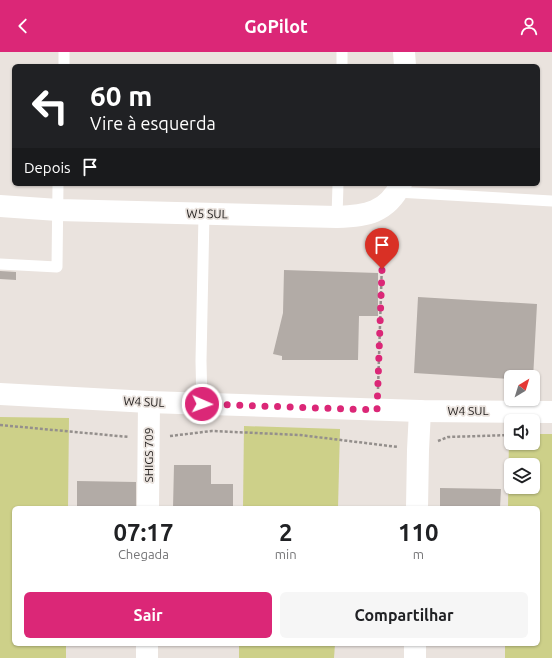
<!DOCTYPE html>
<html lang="pt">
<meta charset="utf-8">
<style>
body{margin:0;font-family:Ubuntu,sans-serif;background:#f6f6f6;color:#202124;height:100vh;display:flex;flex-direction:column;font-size:15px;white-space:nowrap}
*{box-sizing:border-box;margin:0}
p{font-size:13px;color:#757577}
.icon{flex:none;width:22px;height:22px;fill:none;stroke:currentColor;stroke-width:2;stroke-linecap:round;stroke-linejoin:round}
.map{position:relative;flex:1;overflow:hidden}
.details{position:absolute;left:12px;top:454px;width:528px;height:140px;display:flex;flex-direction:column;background:#fff;border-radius:6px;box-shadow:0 1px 3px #0004}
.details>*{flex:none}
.top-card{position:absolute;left:12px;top:12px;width:528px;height:122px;border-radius:6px;box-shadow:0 1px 3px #0004;background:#202124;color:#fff;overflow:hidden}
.needle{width:26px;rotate:38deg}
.tools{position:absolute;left:504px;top:318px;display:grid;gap:8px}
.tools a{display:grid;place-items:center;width:36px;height:36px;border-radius:6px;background:#fff;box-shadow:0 1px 3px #0004;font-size:20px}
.pin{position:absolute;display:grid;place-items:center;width:34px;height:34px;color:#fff;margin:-41px -17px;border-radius:50% 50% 50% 0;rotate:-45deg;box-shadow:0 0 4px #0007}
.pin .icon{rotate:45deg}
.me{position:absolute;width:44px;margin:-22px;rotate:92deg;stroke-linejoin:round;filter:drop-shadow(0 0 3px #0008)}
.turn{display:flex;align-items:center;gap:14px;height:84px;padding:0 12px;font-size:18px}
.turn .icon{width:52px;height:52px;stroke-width:2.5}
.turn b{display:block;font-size:28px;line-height:34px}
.then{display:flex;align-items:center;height:38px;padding:0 12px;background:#0003;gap:8px;font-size:15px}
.eta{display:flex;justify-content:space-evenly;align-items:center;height:68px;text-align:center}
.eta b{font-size:24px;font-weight:600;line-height:28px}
.button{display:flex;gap:8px;margin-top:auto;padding:8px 12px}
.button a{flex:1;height:46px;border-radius:6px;background:#db2777;color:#fff;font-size:16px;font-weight:600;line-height:46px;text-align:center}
.button a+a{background:#f6f6f6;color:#202124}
header{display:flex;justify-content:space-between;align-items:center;height:52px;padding:0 12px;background:#db2777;color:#fff;font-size:18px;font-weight:600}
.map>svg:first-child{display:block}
.green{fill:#cdd089;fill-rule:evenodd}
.building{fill:#b2aba6}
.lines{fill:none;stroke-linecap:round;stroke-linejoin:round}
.path{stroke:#948f8c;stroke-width:2.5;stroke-dasharray:3 2;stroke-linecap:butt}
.service{stroke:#fff;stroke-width:11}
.minor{stroke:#fff;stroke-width:22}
.secondary{stroke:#fff;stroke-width:22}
.route{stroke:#db2777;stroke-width:7;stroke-dasharray:0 12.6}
.labels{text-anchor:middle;stroke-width:3.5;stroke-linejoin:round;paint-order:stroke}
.street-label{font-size:12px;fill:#201d1c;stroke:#eae3de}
</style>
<header><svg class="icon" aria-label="back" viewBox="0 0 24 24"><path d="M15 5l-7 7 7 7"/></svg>GoPilot<svg class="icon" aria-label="person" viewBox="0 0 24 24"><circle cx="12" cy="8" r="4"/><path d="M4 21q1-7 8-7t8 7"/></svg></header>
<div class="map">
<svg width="552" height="606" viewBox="0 0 552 606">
<rect width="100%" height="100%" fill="#eae3de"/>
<!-- green -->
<g class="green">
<path d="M0 365 69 366 68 456H14V592H66V606H0Z"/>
<path d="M244 374 340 377 338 456H243Z"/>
<path d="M509 381H511V391H533V382H552V606H505V592H538V456H508ZM511 413H533V435H511Z"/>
<path d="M239 592H335L334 606H239Z"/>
</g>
<!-- building -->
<g class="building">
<path d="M284 218 378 221V264H359L358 308H282V304L273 302 283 261Z"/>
<path d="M0 219 16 220V228L0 227Z"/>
<path d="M418 245 537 252 533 327V325H511V327L414 321Z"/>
<path d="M174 413H211V432H233V456H173Z"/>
<path d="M77 429 136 430V456H77Z"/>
<path d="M440 436 501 437 500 456H440Z"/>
</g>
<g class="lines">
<!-- path -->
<g class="path">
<path d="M378 337 383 178"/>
<path d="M0 373 129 385"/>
<path d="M533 383H540"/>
<path d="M170 384 212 379 300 383 398 395"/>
<path d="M438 389 448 385 511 383"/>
</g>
<!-- service -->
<g class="service">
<path d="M64 14V0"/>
<path d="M342 14V0"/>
<path d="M397 140 552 149"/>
<path d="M337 165 338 132"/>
<path d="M0 212 57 215 58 132"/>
<path d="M202 352 201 309 204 162"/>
</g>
<!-- minor -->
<g class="minor">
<path d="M148 456 149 350"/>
<path d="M417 456 418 398 420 359"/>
<path d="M147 606V592"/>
<path d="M415 606V592"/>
</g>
<!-- secondary -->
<g class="secondary">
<path d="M404 0 405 14"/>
<path d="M0 154 58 158 337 165C366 164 387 161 401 132"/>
<path d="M0 342 149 350 420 359 552 360"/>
</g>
</g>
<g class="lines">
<!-- route -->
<path class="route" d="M202 352 377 358 382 217"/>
</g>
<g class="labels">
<!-- street labels -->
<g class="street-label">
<text transform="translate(207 162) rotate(1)" y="4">W5 SUL</text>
<text transform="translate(144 350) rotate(3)" y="4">W4 SUL</text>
<text x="468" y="363">W4 SUL</text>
<text transform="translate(149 403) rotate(-90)" y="4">SHIGS 709</text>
</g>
</g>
</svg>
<div class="tools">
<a><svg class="needle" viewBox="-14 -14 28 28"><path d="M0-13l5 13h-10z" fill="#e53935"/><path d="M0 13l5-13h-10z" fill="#757577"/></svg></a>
<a><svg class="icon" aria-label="sound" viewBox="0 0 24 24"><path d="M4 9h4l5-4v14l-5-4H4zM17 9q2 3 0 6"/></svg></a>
<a><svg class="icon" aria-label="layers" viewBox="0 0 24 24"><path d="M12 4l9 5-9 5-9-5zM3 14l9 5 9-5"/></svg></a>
</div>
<div class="pin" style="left:382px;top:217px;background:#d93025"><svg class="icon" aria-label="arrive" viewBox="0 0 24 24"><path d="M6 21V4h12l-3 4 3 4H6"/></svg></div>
<svg class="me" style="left:202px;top:352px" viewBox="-20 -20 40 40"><circle r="17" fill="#db2777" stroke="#fff" stroke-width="3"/><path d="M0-11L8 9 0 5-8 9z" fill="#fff"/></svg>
<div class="top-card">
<div class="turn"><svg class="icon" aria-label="left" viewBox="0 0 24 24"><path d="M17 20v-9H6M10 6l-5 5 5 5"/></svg><div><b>60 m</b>Vire à esquerda</div></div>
<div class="then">Depois<svg class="icon" aria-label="arrive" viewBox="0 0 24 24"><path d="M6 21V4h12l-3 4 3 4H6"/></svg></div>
</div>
<section class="details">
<div class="eta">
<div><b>07:17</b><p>Chegada</p></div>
<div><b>2</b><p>min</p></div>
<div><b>110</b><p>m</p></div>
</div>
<div class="button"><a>Sair</a><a>Compartilhar</a></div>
</section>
</div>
